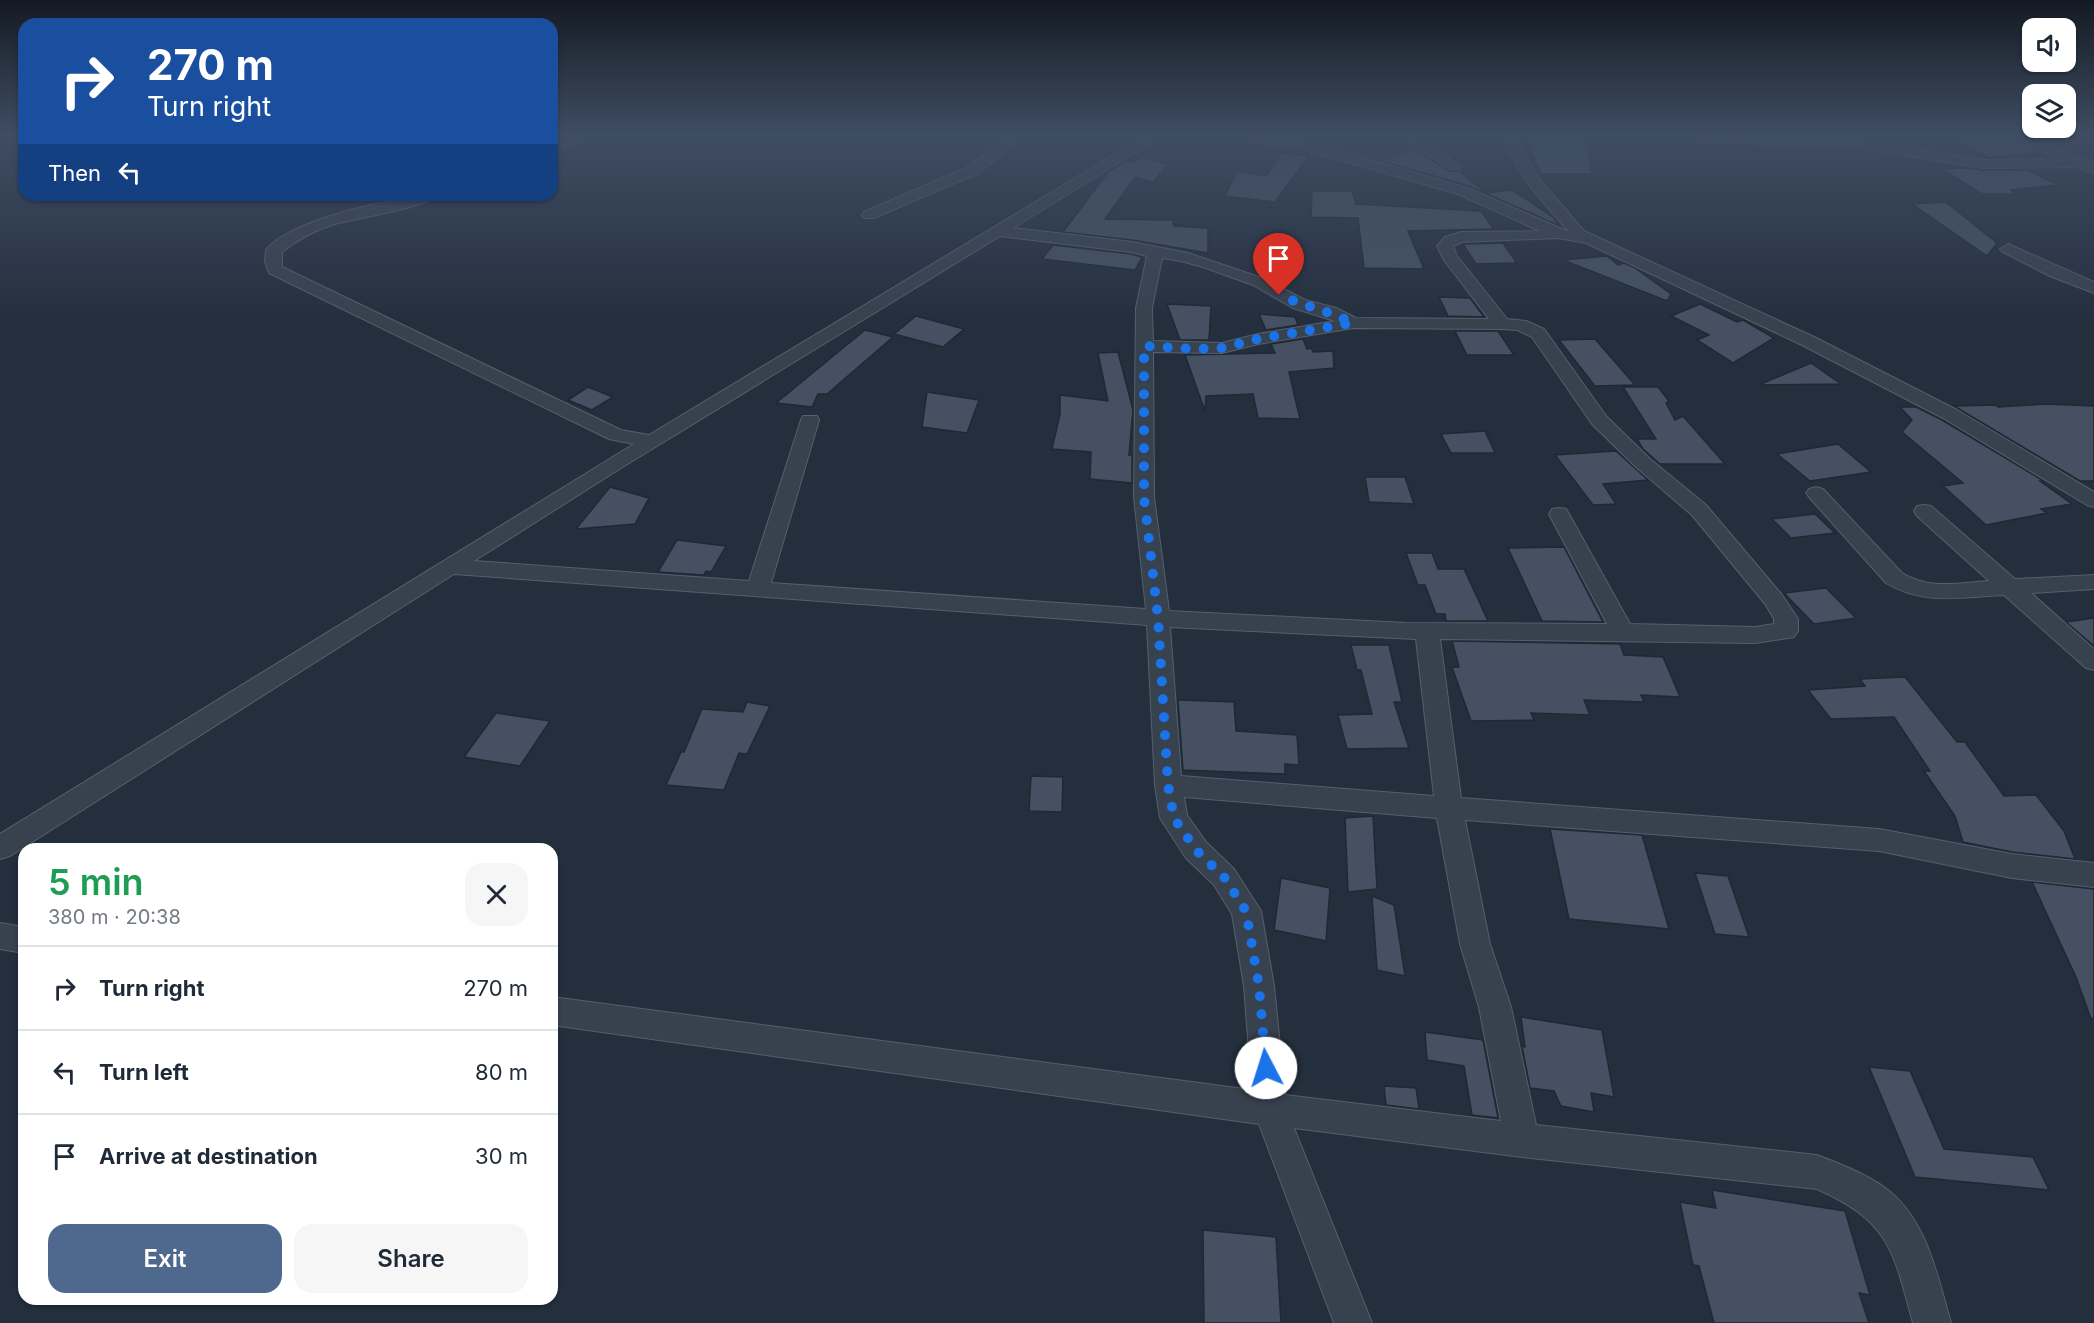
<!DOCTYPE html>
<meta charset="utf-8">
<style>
body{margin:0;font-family:Inter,sans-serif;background:#f6f6f7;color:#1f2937;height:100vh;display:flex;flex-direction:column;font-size:22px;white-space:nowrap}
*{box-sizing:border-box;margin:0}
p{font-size:20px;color:#747a83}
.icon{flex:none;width:33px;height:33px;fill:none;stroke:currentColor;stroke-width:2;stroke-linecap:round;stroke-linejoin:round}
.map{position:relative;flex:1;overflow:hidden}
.drawer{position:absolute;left:18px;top:843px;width:540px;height:462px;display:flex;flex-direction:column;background:#fff;border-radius:18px;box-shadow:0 2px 4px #0004}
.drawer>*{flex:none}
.guide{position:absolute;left:18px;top:18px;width:540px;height:183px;border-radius:18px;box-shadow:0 2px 4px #0004;background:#1a4fa0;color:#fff;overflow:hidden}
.buttons{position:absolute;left:2022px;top:18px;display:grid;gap:12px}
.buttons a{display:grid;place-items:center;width:54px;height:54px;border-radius:12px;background:#fff;box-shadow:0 2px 4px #0004;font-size:30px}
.pin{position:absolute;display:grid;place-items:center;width:51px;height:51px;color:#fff;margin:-62px -26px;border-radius:50% 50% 50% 0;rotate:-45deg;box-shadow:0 0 6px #0007}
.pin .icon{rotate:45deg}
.me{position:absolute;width:66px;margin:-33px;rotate:355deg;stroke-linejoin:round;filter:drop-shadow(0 0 4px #0008)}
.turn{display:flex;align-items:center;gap:21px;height:126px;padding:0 30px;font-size:27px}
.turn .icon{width:78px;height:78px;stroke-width:2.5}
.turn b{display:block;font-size:42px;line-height:51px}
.then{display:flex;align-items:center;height:57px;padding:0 30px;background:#0003;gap:12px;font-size:22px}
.round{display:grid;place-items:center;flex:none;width:63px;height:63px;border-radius:18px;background:#f6f6f7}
.overview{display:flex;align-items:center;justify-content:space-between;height:102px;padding:0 30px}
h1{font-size:36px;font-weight:600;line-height:45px;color:#1e9e55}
.primary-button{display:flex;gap:12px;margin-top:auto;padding:12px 30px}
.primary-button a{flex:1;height:69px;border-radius:18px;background:#4f688e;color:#fff;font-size:24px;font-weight:600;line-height:69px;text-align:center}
.primary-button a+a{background:#f6f6f7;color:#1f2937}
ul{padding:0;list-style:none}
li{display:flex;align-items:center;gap:18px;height:84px;padding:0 30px;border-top:2px solid #e0e1e3}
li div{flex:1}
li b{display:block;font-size:22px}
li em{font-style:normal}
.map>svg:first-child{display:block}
.building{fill:#455162;stroke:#1f2835;stroke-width:1.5}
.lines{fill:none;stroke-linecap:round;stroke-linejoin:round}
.minor-casing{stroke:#565f6c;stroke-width:2}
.minor{fill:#38414e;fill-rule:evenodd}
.route{stroke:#1a73e8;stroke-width:10;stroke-dasharray:0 18}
</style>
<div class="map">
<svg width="2094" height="1323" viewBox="0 0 2094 1323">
<rect width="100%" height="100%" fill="#242f3e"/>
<!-- building -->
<g class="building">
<path d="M1524 135 1583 136 1593 174H1541Z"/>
<path d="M1950 135H2022L2018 139 2019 142 2040 152 1989 158Z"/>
<path d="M1413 149 1449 171H1459L1486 193 1512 190 1553 217 1560 226 1469 186 1381 161Z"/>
<path d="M1281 153 1309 156 1275 202 1225 196 1237 171 1266 176Z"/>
<path d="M1141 157 1169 164 1153 182 1135 177 1105 219 1173 220 1174 226 1208 228V253L1132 240 1063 232 1108 172 1126 161 1134 162Z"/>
<path d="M1966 168 1983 170H2027L2058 185 2011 190 2016 194H1982L1942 169Z"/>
<path d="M1312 191H1352L1356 204 1481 211 1494 229 1408 231 1424 269 1364 268 1358 218 1311 217Z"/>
<path d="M1946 202 1997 243 1987 256 1912 204Z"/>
<path d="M1503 243 1517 263 1476 264 1463 244Z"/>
<path d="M1053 245 1131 254 1142 257 1135 270 1042 259Z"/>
<path d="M1607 256 1618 265 1624 263 1635 268 1671 294 1667 301 1563 260Z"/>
<path d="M1439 297 1470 298 1484 317 1448 316Z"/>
<path d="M1167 304 1211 306 1209 340H1180Z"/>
<path d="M1700 304 1737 322 1743 320 1774 338 1733 363 1697 340 1709 335 1671 316Z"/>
<path d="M1259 314 1295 317 1298 325 1266 330Z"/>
<path d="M916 316 964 329 943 347 894 334Z"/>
<path d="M865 330 893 337 827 394H818L812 407 776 403Z"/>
<path d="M1455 331H1498L1514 355H1467Z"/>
<path d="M1303 339 1307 349 1311 348 1313 352 1333 351 1334 368 1289 372 1300 419 1258 418 1253 394 1206 396 1205 411 1185 355 1275 353 1271 344Z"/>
<path d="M1595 339 1635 385 1595 386 1559 340Z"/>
<path d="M1118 352 1133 410 1129 455H1132V483L1090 479 1091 452 1052 449 1060 414V395L1108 401 1098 353Z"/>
<path d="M1811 363 1841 384 1761 385V384Z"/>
<path d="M588 387 613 397 592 410 568 400Z"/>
<path d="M1623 387H1658L1669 401 1666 403 1675 420 1683 416 1725 464H1660L1643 449 1637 439H1656Z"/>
<path d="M927 392 979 400 967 433 922 427Z"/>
<path d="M2046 404 2094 406V481H2080L1954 406 1995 405 1998 407Z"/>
<path d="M1900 407H1916L1942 420 2044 481H2040L2072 504 2041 509 2047 513 1986 525 1943 486 1963 483 1902 432 1912 420Z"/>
<path d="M1485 431 1495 453H1451L1441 434Z"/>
<path d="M1838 444 1871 472 1810 481 1777 454Z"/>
<path d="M1616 451 1648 480 1603 484 1616 504 1593 505 1555 455Z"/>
<path d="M1365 477H1405L1414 504 1369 502Z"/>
<path d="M610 487 649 498 635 524 576 529Z"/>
<path d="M1815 514 1835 533 1791 538 1772 519Z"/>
<path d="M677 540 726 546 711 572 706 571 704 575 658 572Z"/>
<path d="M1564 547 1603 622 1542 621 1508 548Z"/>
<path d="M1406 553H1432L1438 569H1464L1488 621H1446L1445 614H1436L1425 585H1418Z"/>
<path d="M1826 588 1856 618 1814 624 1784 593Z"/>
<path d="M2094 618V646L2066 622Z"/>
<path d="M1452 641 1620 644 1624 655 1663 657 1680 697 1641 695 1644 702 1584 700 1590 715 1531 713 1534 720 1471 721 1452 667H1459Z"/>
<path d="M1351 645H1389L1402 702H1394L1409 748 1347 749 1338 715 1372 714 1361 670H1357Z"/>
<path d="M1905 677 1957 742H1965L2004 796 2036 795 2064 831 2075 859 2012 852 1963 842 1955 816 1924 771H1930L1894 717 1831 719 1808 690 1865 686 1860 679Z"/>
<path d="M1178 700 1234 702 1236 731 1297 735 1299 765 1285 764V774L1183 770Z"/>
<path d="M747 702 770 706 747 754 739 753 724 790 666 785 681 752H684L702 709 743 712Z"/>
<path d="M496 713 550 721 520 766 464 757Z"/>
<path d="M1031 776 1063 777 1062 812 1029 811Z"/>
<path d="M1373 816 1377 889 1348 892 1345 818Z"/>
<path d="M1550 829 1642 835 1669 929 1569 919Z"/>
<path d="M1695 873 1728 876 1749 937 1715 934Z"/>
<path d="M1281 878 1330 888 1326 941 1274 930Z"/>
<path d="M2032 882 2094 889V1018L2091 1019 2076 977Z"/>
<path d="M1372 896 1394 905 1405 976 1377 970Z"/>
<path d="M1521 1017 1602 1030 1614 1097 1591 1093 1594 1112 1561 1106 1554 1091 1530 1088 1522 1046 1525 1047Z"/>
<path d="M1425 1032 1483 1040 1498 1118 1472 1115 1464 1066 1427 1060Z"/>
<path d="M1869 1067 1910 1071 1944 1149 2033 1157 2049 1190 1915 1177Z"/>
<path d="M1384 1086 1416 1088 1419 1109 1386 1105Z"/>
<path d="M1712 1190 1845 1211 1870 1295 1859 1293 1869 1323H1714L1699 1266 1693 1265 1680 1202 1716 1208Z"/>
<path d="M1203 1230 1276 1237 1281 1323H1204Z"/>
</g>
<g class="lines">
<!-- minor casing -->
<g class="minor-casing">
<g id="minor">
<path d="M577 135H596L594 138 552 152V144Z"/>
<path d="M1012 135H1027L978 173 874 218H864L862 215 864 212 968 167Z"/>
<path d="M1147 135H1163L1013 228 1132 242 1188 253 1265 279 1305 300 1336 308 1356 318 1489 319 1444 260 1437 246 1445 237 1461 232 1540 231 1458 194 1295 147 1226 139 1219 135H1260L1301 140 1468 188 1569 232 1529 185 1500 135H1513L1540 180 1584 231 1814 337 1957 410 2094 492V507L2087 505 1943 418 1802 345 1586 243 1558 238 1462 242 1453 246 1457 256 1507 319 1526 321 1544 329 1606 416 1650 459 1706 505 1782 595 1798 619V631L1794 637 1755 643 1440 639 1461 798 1879 829 2012 854 2094 863V887L2012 878 1879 851 1465 820 1490 944 1511 1007 1536 1125 1817 1155C1840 1164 1864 1173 1884 1187 1927 1218 1937 1275 1951 1323H1913C1893 1251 1891 1222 1817 1189L1522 1157 1294 1128 1372 1323H1334L1259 1124 552 1025V997L1252 1090 1244 986 1232 914 1214 885 1186 858 1160 818 1155 785 1147 625 454 574 10 856 0 859V834L634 444 609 439 269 273 265 261 266 250C289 220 400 195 437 195 425 208 356 218 335 224 315 230 298 239 282 252V267L621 430 649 435ZM1000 236 1131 252 1147 256 1136 308 1134 497 1146 609 771 583 819 420 817 416H803L801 420 749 581 474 561 621 468ZM1162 258 1181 261 1203 267 1253 285 1293 308 1335 321 1258 334 1222 343 1153 341 1152 308ZM1353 328 1502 329 1517 330 1532 337 1592 424 1636 467 1692 515 1766 605 1774 619V624L1755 627 1630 624 1569 514 1566 509 1559 508 1552 509 1549 514 1607 624 1406 623 1169 611 1154 497 1153 352 1222 353 1258 344ZM1170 627 1416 639 1434 796 1181 776ZM1184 797 1437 818 1460 944 1479 1007 1501 1121 1285 1095 1274 986 1261 911 1234 869 1206 842 1187 815Z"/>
<path d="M1394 135H1410L1462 166 1460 169H1450Z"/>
<path d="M1643 135H1740L1859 140 1983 160 2060 159 2020 140 2022 137 2077 135 2071 139 2043 142 2094 164V173L2077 167 1983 168 1859 148 1650 139Z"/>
<path d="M2008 244 2094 282V293L2050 276 2003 252 2000 249Z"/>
<path d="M1816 487 1823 489 1902 573C1930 590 1957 583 1989 581L1917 516 1914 511 1917 506 1924 505 1931 506 2015 579 2094 575V589L2031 593 2094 649V670L2086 668 2004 595C1962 597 1924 606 1886 583L1809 497 1806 493 1809 489Z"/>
<path d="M0 923 24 927V953L0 949Z"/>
</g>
</g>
<!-- minor -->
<use href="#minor" class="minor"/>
</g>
<!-- sky -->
<linearGradient id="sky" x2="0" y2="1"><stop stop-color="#141a22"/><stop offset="0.42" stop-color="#3f4d63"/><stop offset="1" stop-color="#3f4d63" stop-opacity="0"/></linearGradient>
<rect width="2094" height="320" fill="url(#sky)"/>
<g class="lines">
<!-- route -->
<path class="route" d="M1266 1068 1259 986 1246 911 1224 877 1196 850 1174 818 1168 785 1158 618 1144 497V346L1195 349 1222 348 1258 339 1353 323C1329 311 1304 306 1279 295"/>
</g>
</svg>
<div class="buttons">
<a><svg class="icon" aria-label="sound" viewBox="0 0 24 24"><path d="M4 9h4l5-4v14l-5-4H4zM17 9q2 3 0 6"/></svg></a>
<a><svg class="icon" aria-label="layers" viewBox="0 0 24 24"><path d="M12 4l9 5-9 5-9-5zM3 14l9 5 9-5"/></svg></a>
</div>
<div class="pin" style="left:1279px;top:295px;background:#d93025"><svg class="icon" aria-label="arrive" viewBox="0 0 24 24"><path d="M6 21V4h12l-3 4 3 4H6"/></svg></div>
<svg class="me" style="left:1266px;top:1068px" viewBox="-20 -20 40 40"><circle r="19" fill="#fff"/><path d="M0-13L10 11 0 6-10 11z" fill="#1a73e8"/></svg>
<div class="guide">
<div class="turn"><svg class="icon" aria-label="right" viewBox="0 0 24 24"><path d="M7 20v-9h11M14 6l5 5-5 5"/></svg><div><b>270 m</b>Turn right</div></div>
<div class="then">Then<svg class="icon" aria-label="left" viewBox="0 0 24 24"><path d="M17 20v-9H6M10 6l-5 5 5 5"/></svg></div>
</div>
<section class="drawer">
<div class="overview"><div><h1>5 min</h1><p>380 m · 20:38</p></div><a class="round"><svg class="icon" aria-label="close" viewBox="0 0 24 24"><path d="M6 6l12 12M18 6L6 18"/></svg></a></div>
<ul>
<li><svg class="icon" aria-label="right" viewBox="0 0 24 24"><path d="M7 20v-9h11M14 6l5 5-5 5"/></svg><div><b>Turn right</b></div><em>270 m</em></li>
<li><svg class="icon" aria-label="left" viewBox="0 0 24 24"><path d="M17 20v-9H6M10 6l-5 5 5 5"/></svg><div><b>Turn left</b></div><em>80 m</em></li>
<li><svg class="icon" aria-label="arrive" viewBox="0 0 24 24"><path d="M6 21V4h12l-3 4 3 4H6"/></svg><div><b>Arrive at destination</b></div><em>30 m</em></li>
</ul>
<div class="primary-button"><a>Exit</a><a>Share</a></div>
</section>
</div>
